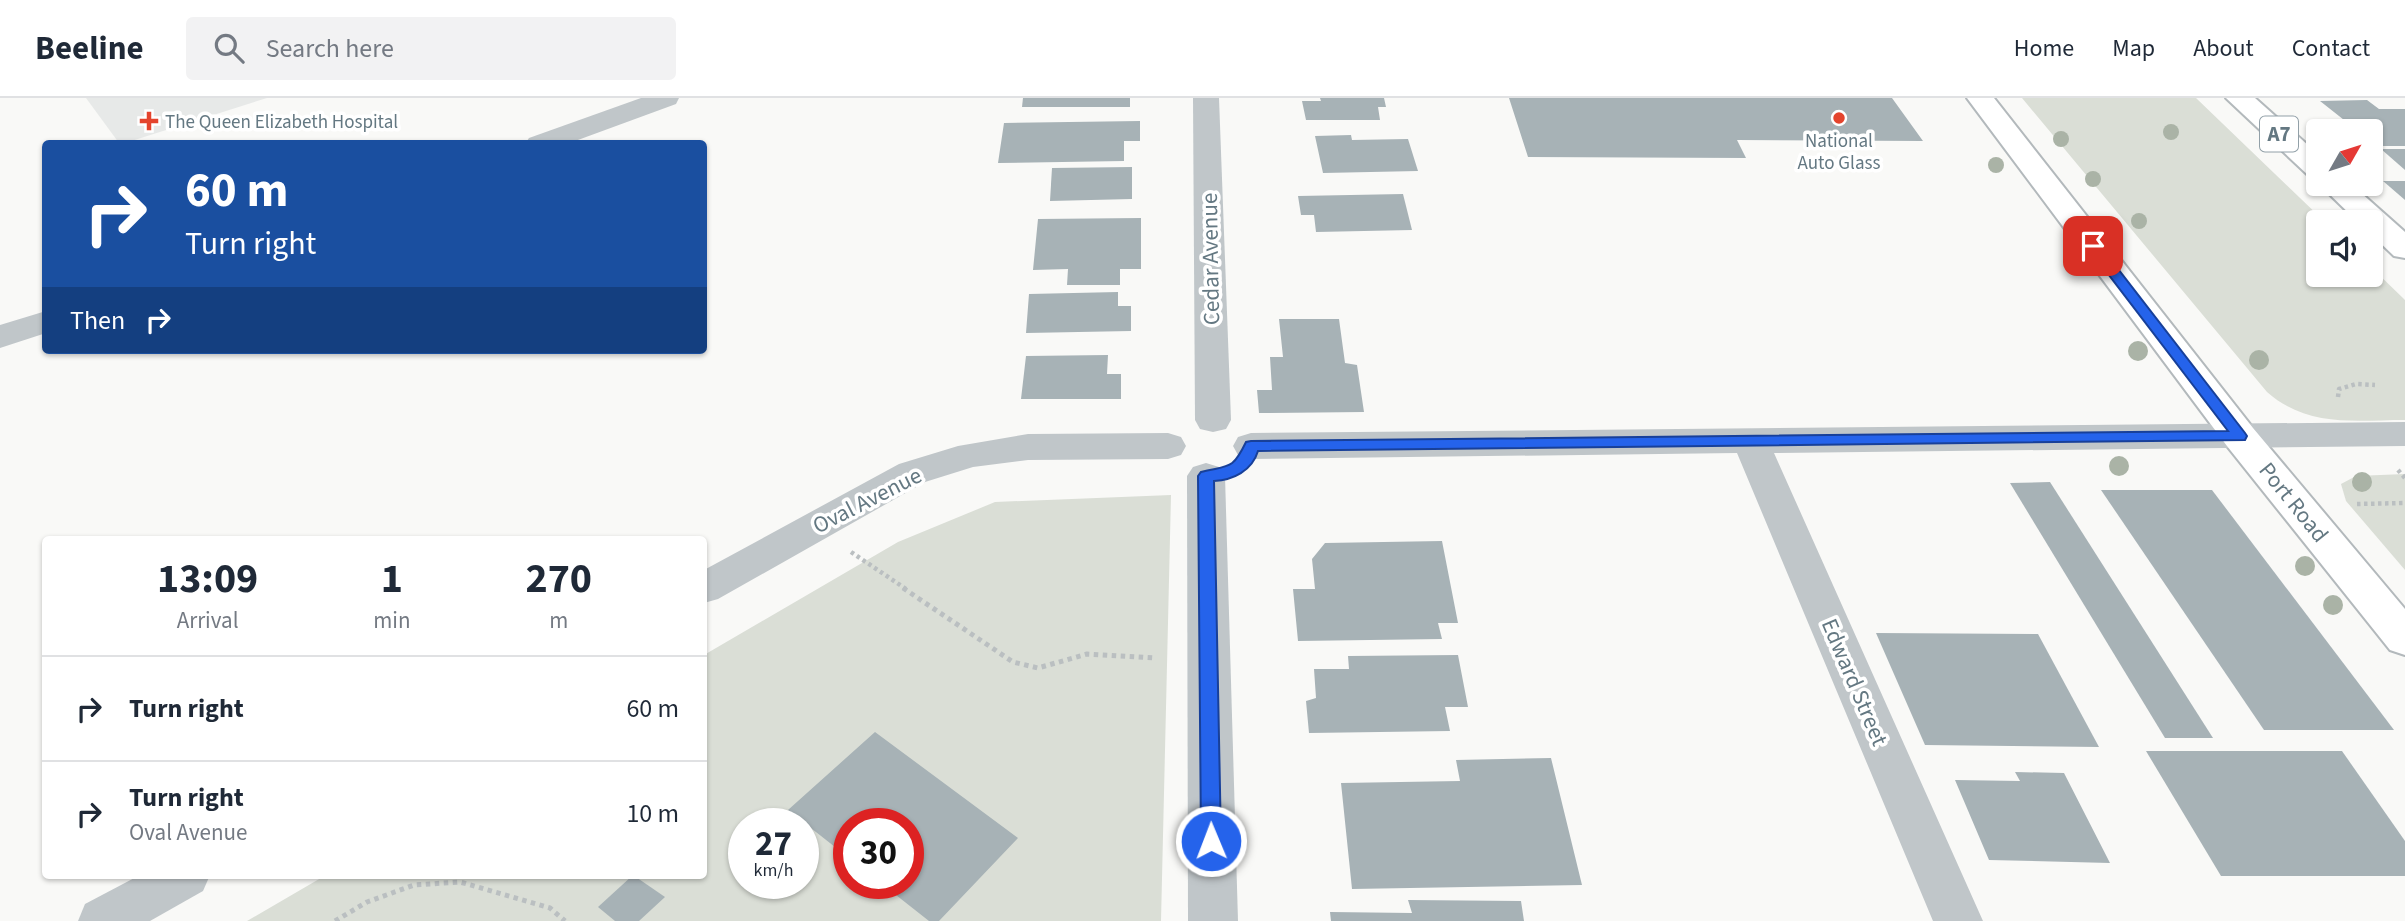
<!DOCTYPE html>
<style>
body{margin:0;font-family:"Source Sans 3",sans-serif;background:#f2f2f3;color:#1f2937;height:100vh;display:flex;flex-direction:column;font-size:26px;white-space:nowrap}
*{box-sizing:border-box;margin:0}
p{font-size:23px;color:#747a83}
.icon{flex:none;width:38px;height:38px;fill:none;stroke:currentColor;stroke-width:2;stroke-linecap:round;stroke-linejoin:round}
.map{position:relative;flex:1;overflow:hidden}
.side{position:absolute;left:42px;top:438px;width:665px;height:343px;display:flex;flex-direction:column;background:#fff;border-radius:7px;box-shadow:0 2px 5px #0004}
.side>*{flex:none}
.banner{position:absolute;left:42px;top:42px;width:665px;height:214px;border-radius:7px;box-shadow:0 2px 5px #0004;background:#1a4fa0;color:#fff;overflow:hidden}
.needle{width:46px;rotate:51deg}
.controls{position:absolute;left:2306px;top:21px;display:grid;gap:14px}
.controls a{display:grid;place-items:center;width:77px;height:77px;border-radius:7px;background:#fff;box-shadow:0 2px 5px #0004;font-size:35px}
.speed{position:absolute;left:728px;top:710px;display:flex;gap:14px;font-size:35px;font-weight:700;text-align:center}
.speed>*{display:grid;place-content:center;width:91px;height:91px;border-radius:50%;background:#fff;box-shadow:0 2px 5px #0004;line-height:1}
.speed small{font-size:18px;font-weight:400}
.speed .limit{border:10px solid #d22;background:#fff;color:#111}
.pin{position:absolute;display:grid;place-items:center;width:60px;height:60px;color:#fff;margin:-30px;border-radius:14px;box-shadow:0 4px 10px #0006}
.me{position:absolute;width:77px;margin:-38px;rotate:359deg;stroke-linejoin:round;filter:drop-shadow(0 0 5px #0008)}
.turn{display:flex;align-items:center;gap:24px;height:147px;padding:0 28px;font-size:32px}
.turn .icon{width:91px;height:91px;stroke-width:2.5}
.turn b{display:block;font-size:49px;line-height:60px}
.then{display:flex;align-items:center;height:66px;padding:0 28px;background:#0003;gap:14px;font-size:26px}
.eta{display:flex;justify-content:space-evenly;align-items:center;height:119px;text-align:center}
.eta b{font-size:42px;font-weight:700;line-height:49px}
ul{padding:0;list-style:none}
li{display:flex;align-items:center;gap:21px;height:105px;padding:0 28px;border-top:2px solid #e0e1e3}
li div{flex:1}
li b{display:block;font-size:26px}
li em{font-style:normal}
header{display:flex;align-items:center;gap:42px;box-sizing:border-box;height:98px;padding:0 35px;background:#fff;border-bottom:2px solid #e0e1e3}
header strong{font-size:33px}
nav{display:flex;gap:38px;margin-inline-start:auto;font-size:24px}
.search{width:490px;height:63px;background:#f2f2f3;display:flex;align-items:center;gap:18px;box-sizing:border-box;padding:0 24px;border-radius:7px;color:#747a83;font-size:26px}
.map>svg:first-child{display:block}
.built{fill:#e7e9e8}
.green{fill:#daded6;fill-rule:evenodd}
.building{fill:#a7b2b6}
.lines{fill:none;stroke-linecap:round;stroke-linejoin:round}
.highway-casing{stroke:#b3b9bc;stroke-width:4}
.path-far1{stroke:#babfc1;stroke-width:4.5;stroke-dasharray:3.5 3.5;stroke-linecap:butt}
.path{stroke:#babfc1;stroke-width:5;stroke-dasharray:4.5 4.5;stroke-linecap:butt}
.street{fill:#c0c6c9;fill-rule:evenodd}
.highway{fill:#fff;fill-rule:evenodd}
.tree{fill:#aab3a6}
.route{fill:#2563eb;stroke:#184099;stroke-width:2}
.poi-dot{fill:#e4442d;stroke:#fff;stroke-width:2.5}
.labels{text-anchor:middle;stroke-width:7;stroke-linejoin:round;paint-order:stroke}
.far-poi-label{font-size:19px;fill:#647882;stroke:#fff;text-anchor:start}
.shield{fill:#fff;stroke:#92a0a8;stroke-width:2}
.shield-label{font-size:21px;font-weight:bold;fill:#647882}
.street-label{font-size:23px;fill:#647882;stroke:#fff}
</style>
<header>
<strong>Beeline</strong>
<div class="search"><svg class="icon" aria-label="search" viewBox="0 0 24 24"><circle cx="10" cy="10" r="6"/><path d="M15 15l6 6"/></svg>Search here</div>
<nav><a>Home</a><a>Map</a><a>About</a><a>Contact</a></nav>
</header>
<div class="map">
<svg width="2405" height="823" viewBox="0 0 2405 823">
<rect width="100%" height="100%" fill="#f9f9f7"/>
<!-- built -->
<path class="built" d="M86 0H267L122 46 119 45Z"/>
<!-- green -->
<g class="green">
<path d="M2022 0H2196L2325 124H2319V177H2371V169L2405 202V322C2354 322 2308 330 2267 294Z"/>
<path d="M2405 376V472L2346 403 2341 386 2356 378Z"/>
<path d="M1171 397 1161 823H247L326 777H704V557L898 444 995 404ZM744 726H803V786H744ZM849 726H908V786H849Z"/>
</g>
<!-- building -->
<g class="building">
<path d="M1023 0H1130V9H1022Z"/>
<path d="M1320 0H1384L1386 9H1378L1380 22H1306L1302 3H1321Z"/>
<path d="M1509 0H1892L1923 43 1737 42 1746 60 1528 59Z"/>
<path d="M2367 2 2379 11H2405V48H2376L2371 44V33H2358L2320 3Z"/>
<path d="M1140 23V43H1124V63L998 65 1004 25Z"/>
<path d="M1351 37 1352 42 1408 41 1418 73 1323 75 1315 38Z"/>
<path d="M2381 51H2405V72Z"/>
<path d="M1132 69V101L1050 103 1052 70Z"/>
<path d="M2383 83H2405V102Z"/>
<path d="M1403 96 1412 132 1316 134 1314 117H1301L1298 98Z"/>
<path d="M1141 120V171H1120V187H1067L1068 171 1033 172 1038 121Z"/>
<path d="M1118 194V208H1131V233L1026 235 1029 196Z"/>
<path d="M1279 221H1339L1345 265 1357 267 1364 314 1259 315 1257 292H1272L1270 259H1283Z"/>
<path d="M1108 257 1107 276H1121V301H1021L1026 258Z"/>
<path d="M2050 384 2213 640H2165L2010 385Z"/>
<path d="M2101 392H2212L2394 632H2264Z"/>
<path d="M1442 443 1458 525H1438L1442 541 1298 543 1293 491H1315L1312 461 1325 445Z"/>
<path d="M1876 535 2038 536 2099 649 1925 647Z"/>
<path d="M1458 557 1468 609H1445L1450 633 1309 635 1306 603 1316 600 1314 571H1349L1348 558Z"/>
<path d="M875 634 1018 740 939 823H929L882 786H908V726H849V760L788 712Z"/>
<path d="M2146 653H2342L2405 743V778H2221Z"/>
<path d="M1551 660 1582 787 1352 791 1341 685 1460 683 1456 662Z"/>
<path d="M2015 674 2064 675 2110 765 1989 762 1955 682 2020 683Z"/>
<path d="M633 777 665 799 639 823H615L598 809Z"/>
<path d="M1408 802 1521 803 1524 823H1331L1330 814 1412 815Z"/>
</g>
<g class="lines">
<!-- highway casing -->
<g class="highway-casing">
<g id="highway">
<path d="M1967 0H1994L2253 330 2405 511V557L2390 552 2227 348Z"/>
<path d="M2226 0H2255L2319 57V81L2309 78Z"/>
<path d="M2319 86H2351L2405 134V160L2394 158 2371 136V124H2358Z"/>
</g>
</g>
<!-- path-far1 -->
<g class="path-far1">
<path d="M2338 299 2339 291 2356 286 2375 287"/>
<path d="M2398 372 2405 380"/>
<path d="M2357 406 2405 405"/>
<path d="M851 454 906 491"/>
</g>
<!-- path -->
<g class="path">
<path d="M903 490 1013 564 1038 570 1087 556 1156 560"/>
<path d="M335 823 367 804 414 787 460 784 550 810 565 823"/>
</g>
<!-- street -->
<g class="street">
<path d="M641 0H679L676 6 567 46H525L529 40Z"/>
<path d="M1193 0H1219L1231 322 1226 331 1213 334 1200 331 1195 322Z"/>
<path d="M46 213V235L0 250V227Z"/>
<path d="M2405 324V348L1774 355 1983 823H1933L1737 355 1251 361 1238 357 1233 348 1238 339 1251 335Z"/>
<path d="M1168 335 1181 339 1186 348 1181 357 1168 361 1028 362 973 369 925 384 718 501 704 505V472L899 366 958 348 1028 336Z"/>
<path d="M1206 365 1219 369 1225 378 1238 823H1188L1187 378 1193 369Z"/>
<path d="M140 777H210L203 793 150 823H78L85 806Z"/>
</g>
<!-- highway -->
<use href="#highway" class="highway"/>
</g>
<!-- trees -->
<g class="tree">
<circle cx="2171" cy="34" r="8"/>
<circle cx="2061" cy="41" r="8"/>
<circle cx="1996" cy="67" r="8"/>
<circle cx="2093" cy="81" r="8"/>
<circle cx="2139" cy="123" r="8"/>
<circle cx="2138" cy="253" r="10"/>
<circle cx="2259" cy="262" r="10"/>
<circle cx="2119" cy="368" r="10"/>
<circle cx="2362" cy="384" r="10"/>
<circle cx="2305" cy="468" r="10"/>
<circle cx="2333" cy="507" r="10"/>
</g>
<!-- route -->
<path class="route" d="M2093 144 2098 145 2245 335 2247 338 2245 342 1258 353C1252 373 1233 382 1214 383L1221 743 1218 749 1211 752 1204 749 1201 743 1198 378 1201 374C1229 367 1232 373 1246 344L1251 343 2228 333 2089 151 2087 148Z"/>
<!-- markers -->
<g class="poi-dot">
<circle cx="1839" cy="20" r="7"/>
<path d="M145.5 12.5h7v7h7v7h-7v7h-7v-7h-7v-7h7z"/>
</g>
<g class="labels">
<!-- far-poi labels -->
<g class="far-poi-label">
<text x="165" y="30">The Queen Elizabeth Hospital</text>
<text x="1839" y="49" text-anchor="middle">National<tspan x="1839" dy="22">Auto Glass</tspan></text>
</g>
<!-- shield labels -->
<rect class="shield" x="2260" y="18.5" width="38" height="35" rx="5"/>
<g class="shield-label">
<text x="2279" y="43">A7</text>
</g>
<!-- street labels -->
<g class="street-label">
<text transform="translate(1210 161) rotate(-91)" y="8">Cedar Avenue</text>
<text transform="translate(867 402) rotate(-27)" y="8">Oval Avenue</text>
<text transform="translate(2294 404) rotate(51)" y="8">Port Road</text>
<text transform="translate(1855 584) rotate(67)" y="8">Edward Street</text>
</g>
</g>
</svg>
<div class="controls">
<a><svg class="needle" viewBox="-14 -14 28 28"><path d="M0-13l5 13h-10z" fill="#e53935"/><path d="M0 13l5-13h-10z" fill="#747a83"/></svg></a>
<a><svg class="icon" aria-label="sound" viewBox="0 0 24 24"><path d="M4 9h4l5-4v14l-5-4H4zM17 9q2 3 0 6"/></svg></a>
</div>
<div class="speed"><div>27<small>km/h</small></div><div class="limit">30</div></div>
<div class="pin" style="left:2093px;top:148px;background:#d93025"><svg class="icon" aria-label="arrive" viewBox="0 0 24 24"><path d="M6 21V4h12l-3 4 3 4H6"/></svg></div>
<svg class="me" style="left:1211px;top:743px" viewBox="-20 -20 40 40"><circle r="17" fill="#2563eb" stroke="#fff" stroke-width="3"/><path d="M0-11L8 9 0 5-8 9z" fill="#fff"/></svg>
<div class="banner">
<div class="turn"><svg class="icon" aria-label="right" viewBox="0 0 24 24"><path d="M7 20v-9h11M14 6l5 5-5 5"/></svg><div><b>60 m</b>Turn right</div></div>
<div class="then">Then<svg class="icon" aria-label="right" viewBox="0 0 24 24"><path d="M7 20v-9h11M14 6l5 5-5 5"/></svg></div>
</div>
<section class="side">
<div class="eta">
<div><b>13:09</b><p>Arrival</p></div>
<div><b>1</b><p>min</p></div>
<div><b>270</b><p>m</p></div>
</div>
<ul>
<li><svg class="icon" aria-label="right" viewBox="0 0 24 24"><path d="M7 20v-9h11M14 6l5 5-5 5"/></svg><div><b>Turn right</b></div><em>60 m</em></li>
<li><svg class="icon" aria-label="right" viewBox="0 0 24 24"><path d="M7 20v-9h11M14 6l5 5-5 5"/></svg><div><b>Turn right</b><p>Oval Avenue</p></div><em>10 m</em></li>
</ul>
</section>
</div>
